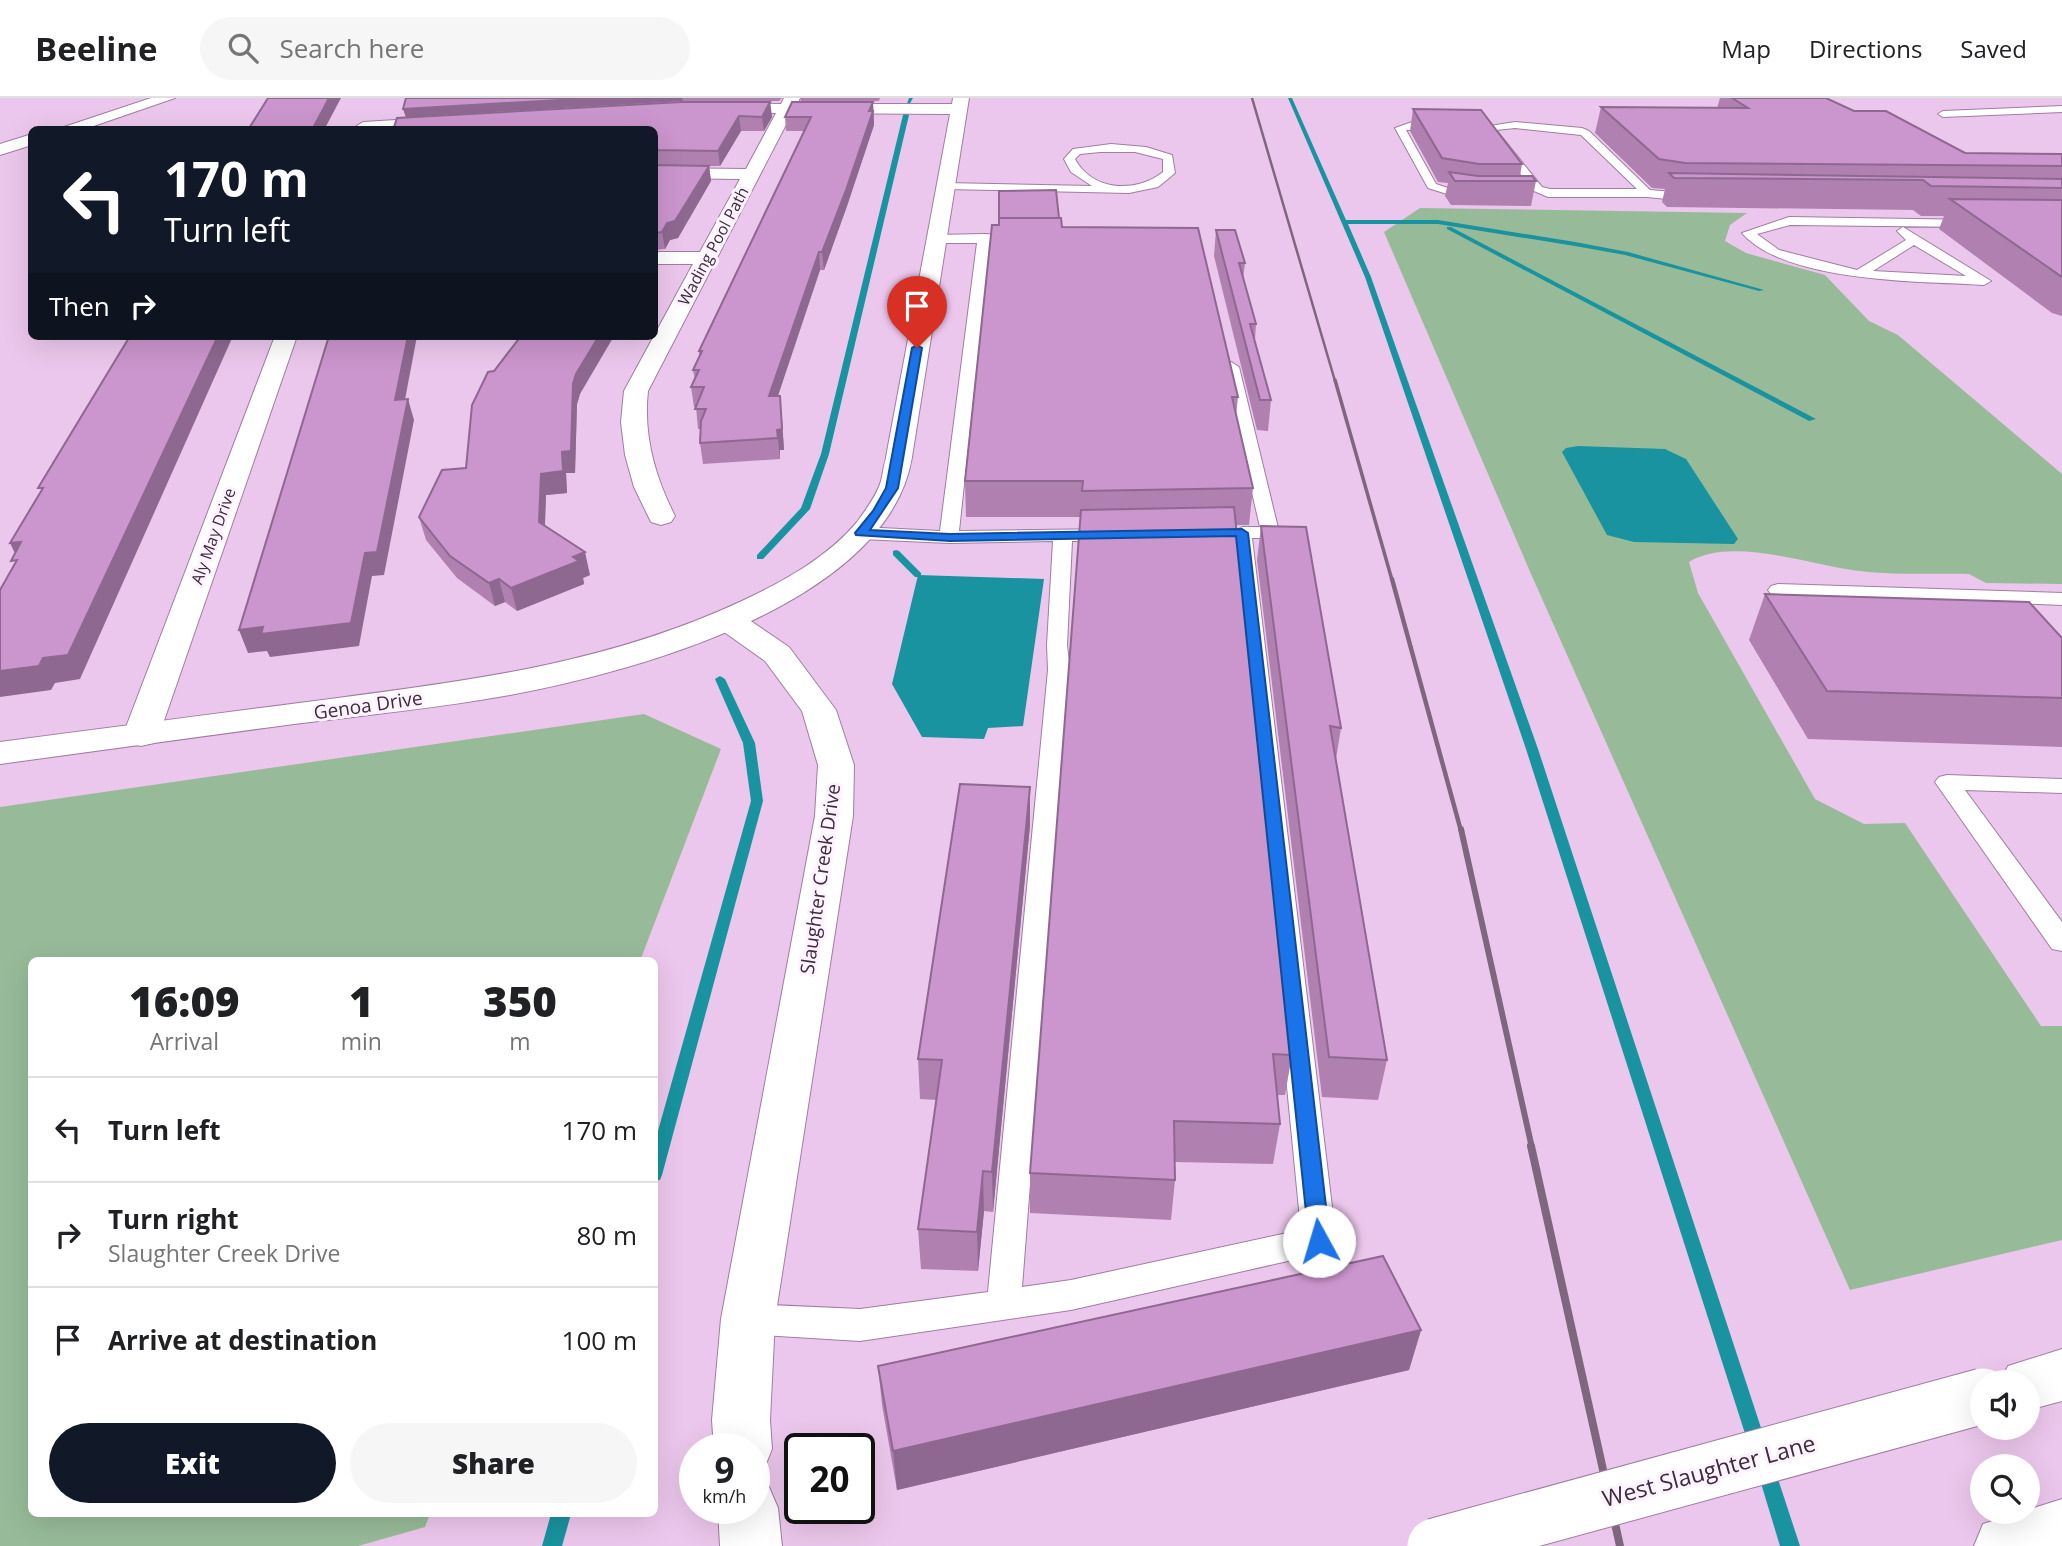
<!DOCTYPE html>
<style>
body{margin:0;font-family:"Open Sans",sans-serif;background:#f6f6f6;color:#202124;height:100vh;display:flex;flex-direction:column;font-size:26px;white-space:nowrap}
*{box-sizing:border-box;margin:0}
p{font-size:23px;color:#757577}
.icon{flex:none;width:38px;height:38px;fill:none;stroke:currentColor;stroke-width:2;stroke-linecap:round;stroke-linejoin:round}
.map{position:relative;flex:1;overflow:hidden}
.details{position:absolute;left:28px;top:859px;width:630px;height:560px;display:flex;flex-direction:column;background:#fff;border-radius:10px;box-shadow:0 7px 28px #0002}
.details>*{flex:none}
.hud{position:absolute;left:28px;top:28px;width:630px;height:214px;border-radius:10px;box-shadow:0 7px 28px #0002;background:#111827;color:#fff;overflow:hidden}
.controls{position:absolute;left:1970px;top:1272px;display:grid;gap:14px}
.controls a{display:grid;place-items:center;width:70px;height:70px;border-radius:50%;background:#fff;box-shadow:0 7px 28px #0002;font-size:35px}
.speed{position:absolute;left:679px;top:1335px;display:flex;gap:14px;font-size:35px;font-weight:700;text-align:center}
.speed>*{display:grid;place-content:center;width:91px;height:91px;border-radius:50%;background:#fff;box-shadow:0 7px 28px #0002;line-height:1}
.speed small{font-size:18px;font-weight:400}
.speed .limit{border:4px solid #111;border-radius:10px;background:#fff;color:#111}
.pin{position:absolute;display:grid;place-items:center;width:60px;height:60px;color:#fff;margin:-72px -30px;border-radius:50% 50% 50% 0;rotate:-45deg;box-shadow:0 0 7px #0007}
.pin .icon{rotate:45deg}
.me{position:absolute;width:77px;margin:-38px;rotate:354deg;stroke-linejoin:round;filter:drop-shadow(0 0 5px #0008)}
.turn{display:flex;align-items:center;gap:24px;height:147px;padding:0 21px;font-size:32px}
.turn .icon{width:91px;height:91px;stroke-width:2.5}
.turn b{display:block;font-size:49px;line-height:60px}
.then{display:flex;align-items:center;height:66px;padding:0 21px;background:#0003;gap:14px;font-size:26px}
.eta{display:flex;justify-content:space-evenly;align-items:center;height:119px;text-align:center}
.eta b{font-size:42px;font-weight:800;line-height:49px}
.cta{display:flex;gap:14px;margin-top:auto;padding:14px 21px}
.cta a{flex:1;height:80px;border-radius:42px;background:#111827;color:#fff;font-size:28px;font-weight:800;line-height:80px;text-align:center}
.cta a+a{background:#f6f6f6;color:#202124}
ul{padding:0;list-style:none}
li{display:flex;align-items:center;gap:21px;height:105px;padding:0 21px;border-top:2px solid #e0e0e0}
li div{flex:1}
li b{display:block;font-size:26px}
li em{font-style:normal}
header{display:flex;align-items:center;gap:42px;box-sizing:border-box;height:98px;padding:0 35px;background:#fff;border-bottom:2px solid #e0e0e0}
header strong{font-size:33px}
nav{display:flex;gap:38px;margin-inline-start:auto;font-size:24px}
.search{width:490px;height:63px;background:#f6f6f6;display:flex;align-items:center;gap:18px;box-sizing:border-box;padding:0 24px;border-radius:38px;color:#757577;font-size:26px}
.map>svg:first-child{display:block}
.green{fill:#97bb98}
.water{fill:#18939f}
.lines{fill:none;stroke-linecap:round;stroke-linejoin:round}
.stream{fill:#18939f;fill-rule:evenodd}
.service-casing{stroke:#a07da1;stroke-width:2}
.minor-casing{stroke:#a07da1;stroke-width:2}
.tertiary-casing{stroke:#a07da1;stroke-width:2}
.primary-casing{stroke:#a07da1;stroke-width:2}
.service{fill:#fff;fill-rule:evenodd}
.minor{fill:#fff;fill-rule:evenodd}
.tertiary{fill:#fff;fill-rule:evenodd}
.primary{fill:#fff;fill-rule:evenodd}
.rail-far4{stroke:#7e677e;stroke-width:2.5}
.rail-far3{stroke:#7e677e;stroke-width:3.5}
.rail-far2{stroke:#7e677e;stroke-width:4.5}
.rail-far1{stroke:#7e677e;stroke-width:6}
.rail{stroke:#7e677e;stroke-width:8}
.primary-bridge-casing{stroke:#a07da1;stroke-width:57;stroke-linecap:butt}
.primary-bridge{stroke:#fff;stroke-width:55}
.wall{fill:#af80b0}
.shaded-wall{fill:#8e6890}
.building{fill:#cb95cd;stroke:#8e6890;stroke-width:2}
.route{fill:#1a73e8;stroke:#114b97;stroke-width:2}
.labels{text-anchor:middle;stroke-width:6;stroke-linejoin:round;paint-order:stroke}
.far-street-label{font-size:16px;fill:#3c2d3c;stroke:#fdf2fd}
.street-label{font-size:19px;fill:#3c2d3c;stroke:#fdf2fd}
.near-street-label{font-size:23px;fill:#3c2d3c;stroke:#fdf2fd}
</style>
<header>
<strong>Beeline</strong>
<div class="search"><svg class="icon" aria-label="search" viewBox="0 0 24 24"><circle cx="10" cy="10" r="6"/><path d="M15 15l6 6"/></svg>Search here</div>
<nav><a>Map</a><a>Directions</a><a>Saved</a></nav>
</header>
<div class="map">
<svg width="2062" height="1448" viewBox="0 0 2062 1448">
<rect width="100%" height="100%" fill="#ecc7ed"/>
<!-- green -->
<g class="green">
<path d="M1420 110 1747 115 1730 127 1725 143 1746 155 1825 177 1869 223 1898 237 2062 376V486L1986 485 1969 476C1929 475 1886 478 1846 471 1802 464 1728 439 1689 464L1698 495 1815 701 1864 726 1905 725 2041 928H2062V1142L1850 1192 1531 476 1384 134Z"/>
<path d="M644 616 721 651 640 863H32V1416H430L425 1429 358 1448H0V709Z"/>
</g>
<!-- water -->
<g class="water">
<path d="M1578 348 1665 351 1686 361 1738 441 1734 446 1634 444 1607 437 1562 354 1566 350Z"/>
<path d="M918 477 1044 481 1023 628 988 630 984 641 922 639 892 586Z"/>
</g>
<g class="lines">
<!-- stream -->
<g class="stream">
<path d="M909 0H913L909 7 907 6Z"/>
<path d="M1288 0H1292L1346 122H1438L1575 144 1628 154 1764 192 1759 193 1625 157 1575 148 1438 126H1348L1371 179 1538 651 1767 1348 1765 1354 1758 1357 1751 1354 1749 1348 1526 651 1365 179Z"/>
<path d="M906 15 909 17 829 356 810 411 763 461H757V457L801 410 821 356 903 17Z"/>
<path d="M1447 129H1451L1816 321 1809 323 1447 131Z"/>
<path d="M896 452 899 453 921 475V479H915L893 457V453Z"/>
<path d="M720 578 725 581 755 645 763 703 662 1077 660 1082 654 1083V1047L751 703 743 645 715 581Z"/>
<path d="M1766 1363 1773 1366 1775 1372 1800 1448H1780L1757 1372 1759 1366Z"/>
<path d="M551 1416H571L562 1448H542Z"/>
</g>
<!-- service casing -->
<g class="service-casing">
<g id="service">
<path d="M2062 8V14L1943 19 1938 16 1943 13Z"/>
<path d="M1415 23 1447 28 1442 31 1406 32 1436 86 1448 90 1477 91 1481 92V96H1447L1428 90 1395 30Z"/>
<path d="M1515 24 1582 30 1589 33 1650 92 1697 96 1703 100 1697 104 1647 99H1548L1534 93 1483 29ZM1515 30 1581 37 1637 91H1550L1542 89 1496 32Z"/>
<path d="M1111 46 1146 49 1172 57 1175 75 1158 89 1129 95 945 91 939 88 945 85 1092 88 1071 74 1064 61 1073 51ZM1100 54H1135L1163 61V74C1137 95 1093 94 1075 61L1080 56Z"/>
<path d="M1789 119 1978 122 1980 125 1974 129 1790 127 1757 136 1779 152 1857 172 1906 142 1897 133 1903 129 1991 183 1984 187C1919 183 1786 185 1742 135ZM1914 147 1966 178 1873 173Z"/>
<path d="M984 136 1022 138 1028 142 1022 146 990 145 959 433 1111 431 1120 437 1111 443H1072L1067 547 1070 572 1022 1189 1071 1182 1301 1132 1233 435 1242 429H1260L1223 269 1231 264 1239 269 1279 434 1270 440H1252L1336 1142 1331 1152 1319 1156 1071 1212 860 1243 748 1236 736 1232 731 1221 736 1210 748 1206 860 1211 988 1194 1048 572 1047 547 1053 443 949 445 861 441 852 435 861 429 940 433 977 145H935L929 141 935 137Z"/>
<path d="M1778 486 2062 495V507L1771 496 1768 492 1771 488Z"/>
<path d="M1947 677 2062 681V695L1965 692 2062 824V853L2052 851 1935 684 1939 679Z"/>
</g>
</g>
<!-- minor casing -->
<g class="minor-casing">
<g id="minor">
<path d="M784 0H800L797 6H952L953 0H969L912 359 908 365H890L886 359 950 16 792 15 648 293C643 337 655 379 675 418L671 424 661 427 651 424 634 389 625 357 621 324 624 293 693 166H654V154H700L740 81 654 80V70L746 71 776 15H719L711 10 719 5 781 6Z"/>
<path d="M446 19 452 21V27L402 32 355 29 363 24Z"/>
<path d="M275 238H297L159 637 154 645 141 648 128 645 123 637Z"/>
<path d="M728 512 739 515 789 549 836 612 854 667 853 718 775 1221 770 1322 772 1351 764 1371 754 1375V1351H714L712 1322 721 1221 815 718 818 667 802 613 765 563 717 529 712 522 717 515Z"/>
<path d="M754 1383 769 1389 778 1410 782 1448H720L718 1410H754Z"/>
</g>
</g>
<!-- tertiary casing -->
<g class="tertiary-casing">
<g id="tertiary">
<path d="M151 0H175L82 32H55Z"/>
<path d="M32 36V47L0 57V46Z"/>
<path d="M899 351 908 353 912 359C888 505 635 574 510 597 439 610 366 617 294 626 196 639 98 653 0 666V644C100 631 199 618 299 605 455 584 599 570 744 502 784 483 828 459 857 424 865 413 877 397 881 383 884 373 883 362 890 353Z"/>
</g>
</g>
<!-- primary casing -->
<g class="primary-casing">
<g id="primary">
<path d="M2062 1251V1303L2028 1312V1284H2000L2008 1268Z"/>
<path d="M2062 1401V1448H1974L1983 1426Z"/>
</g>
</g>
<!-- service -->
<use href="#service" class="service"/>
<!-- minor -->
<use href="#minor" class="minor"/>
<!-- tertiary -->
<use href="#tertiary" class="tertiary"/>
<!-- primary -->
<use href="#primary" class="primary"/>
<!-- rail-far4 -->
<path class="rail-far4" d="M1252 0 1335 283"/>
<!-- rail-far3 -->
<path class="rail-far3" d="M1335 282 1392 482"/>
<!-- rail-far2 -->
<path class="rail-far2" d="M1392 481 1461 733"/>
<!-- rail-far1 -->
<path class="rail-far1" d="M1461 731 1532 1050"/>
<!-- rail -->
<path class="rail" d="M1531 1048 1620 1448"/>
<!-- primary-bridge casing -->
<g class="primary-bridge-casing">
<path id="primary-bridge" d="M1435 1448 1983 1298"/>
</g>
<!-- primary-bridge -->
<use href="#primary-bridge" class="primary-bridge"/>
</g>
<!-- wall -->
<g class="wall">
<path d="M406 0H782L779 3H683L406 19 403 11Z"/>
<path d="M800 0H880L879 3H801Z"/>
<path d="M1720 0H1826L1854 13 1965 55 2062 56V218L2052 215 1939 131 1944 118H1921L1913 112 1667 109 1662 104 1665 91 1652 90 1595 35 1601 9 1717 10Z"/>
<path d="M770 4 772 19 764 33H741L720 68H709L711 83 678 140 670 142 665 151 654 152V32Z"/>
<path d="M873 4 874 27 847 108 824 172H820L778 298 782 318 784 352H780V361L703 366 700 345 701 331H698L696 309H694L691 289 695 282 693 272 699 259V253L804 33H786L785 19Z"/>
<path d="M1413 11 1522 66 1520 78 1536 83 1531 108 1451 107 1445 98 1448 85 1438 84 1410 33Z"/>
<path d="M1059 120 1062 129 1238 299 1236 318 1253 390 1249 427H1236L1292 957 1285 997H1277L1280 1026 1273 1066 1175 1064V1082L1171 1122 1030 1115V1075L1081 419H966L965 383 999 127Z"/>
<path d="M1216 132 1245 165 1243 181 1256 226 1255 243 1271 302 1268 333 1257 332 1214 158Z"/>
<path d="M494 273 580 296 577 306 575 375H566L567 395 546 397 545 428 590 477 583 480 584 486 517 513 505 504 495 508 457 480 426 442 419 419 466 370Z"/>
<path d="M1261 428 1341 630 1336 661 1387 962 1378 1002 1322 999 1257 462Z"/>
<path d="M1765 496 2062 540V649L1808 641 1749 542Z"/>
<path d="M1030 689V727L993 1114 984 1113 978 1173 921 1171 918 1131 937 1002 920 1001 918 961Z"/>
<path d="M1421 1232 1409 1272 897 1392 882 1307 878 1268Z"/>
</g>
<!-- shaded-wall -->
<g class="shaded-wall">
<path d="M329 0H341L324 32H312Z"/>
<path d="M595 0H682L683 3 406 19 403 11Z"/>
<path d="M770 4 772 19 764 33 762 19Z"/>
<path d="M873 4 874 27 847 108 824 172 822 154Z"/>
<path d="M739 18 741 33 720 68 718 53Z"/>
<path d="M709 68 711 83 678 140 670 142 665 151 662 134Z"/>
<path d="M819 154 820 172 771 318 769 298Z"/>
<path d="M218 238H233L80 581 55 585 51 592 0 599V573L43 560Z"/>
<path d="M408 238H417L401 323 395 302Z"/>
<path d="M599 238H614L580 296 577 306 575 375H566L567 395 546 397 544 446 539 424 541 376 562 354 573 286 576 276Z"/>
<path d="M780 298 784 352H780V361L777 332Z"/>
<path d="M408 301 414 322 384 477 372 478 359 548 270 559 267 553 248 555 239 532 263 529 365 455Z"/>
<path d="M21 444V468L10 445Z"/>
<path d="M585 454 590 477 583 480 584 486 517 513 511 490 573 459Z"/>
<path d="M499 481 505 504 495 508 489 485Z"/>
<path d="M1030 689V727L993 1114 992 1074Z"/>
<path d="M983 1073 984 1113 978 1173 977 1134Z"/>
<path d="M1421 1232 1409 1272 897 1392 893 1353Z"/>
</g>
<!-- building -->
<g class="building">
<path d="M268 0H329L312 32H248Z"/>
<path d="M406 0H595L403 11Z"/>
<path d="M1732 0H1826L1854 13H1886L1965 55 2062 56V68L1685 65 1659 61 1601 9 1748 10Z"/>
<path d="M681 4H770L762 19 739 18 718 53 654 52V32H393L397 20Z"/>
<path d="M792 4H873L869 13H873L846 92 822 154H819L769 298H780L782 331 777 332 778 340 700 345 701 323 706 311H695L704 289H691L699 272H693L702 253H699L811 19H785Z"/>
<path d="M1413 11 1481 12 1522 66H1479L1442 60Z"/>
<path d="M654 67 709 68 675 123 667 125 662 134 654 135Z"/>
<path d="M1449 74 1478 78H1532L1536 83H1455Z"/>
<path d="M1669 75 2062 81V90L1931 88 1923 82 1674 80Z"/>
<path d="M1056 92 1059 120H999V93Z"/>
<path d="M1950 101 2062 102V179Z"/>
<path d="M999 120H1061L1062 129 1198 130 1238 299H1232L1253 390 1082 393 1083 383H965L992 127H999Z"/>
<path d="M1216 132H1235L1245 165H1239L1256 226H1250L1271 302H1260Z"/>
<path d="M130 238H218L68 557 43 560 39 568 0 573V492L17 462 11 463 21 444 10 445 43 390H38Z"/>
<path d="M329 238H408L395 302 408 301 377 454 365 455 351 525 261 536 263 529 239 532Z"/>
<path d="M521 238H599L576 276 573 286 571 353 562 354 563 373 541 376 539 424 585 454 573 459 579 463 511 490 499 481 489 485 450 458 419 419 442 372 466 370 472 307 488 274 494 273Z"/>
<path d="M1234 409 1292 957 1273 956 1280 1026 1174 1023 1175 1082 1030 1075 1081 412Z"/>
<path d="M1261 428 1306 429 1341 630 1330 628 1387 962 1329 959Z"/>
<path d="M1765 496 2029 504 2062 540V600L1827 593Z"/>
<path d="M960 686 1030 689 992 1074 983 1073 977 1134 918 1131 942 962 918 961Z"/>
<path d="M1383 1158 1421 1232 893 1353 878 1268Z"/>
</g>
<!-- route -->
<path class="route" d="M917 247 922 250 898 390 870 432 950 436 1242 431 1248 435 1330 1143 1327 1149 1319 1152 1312 1149 1309 1143 1236 438 950 443 856 437 855 435 873 413 886 390 912 250Z"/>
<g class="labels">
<!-- far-street labels -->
<g class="far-street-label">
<text transform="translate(713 148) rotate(-62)" y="6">Wading Pool Path</text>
<text transform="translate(213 438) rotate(-70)" y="6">Aly May Drive</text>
</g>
<!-- street labels -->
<g class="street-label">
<text transform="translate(368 607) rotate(-8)" y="7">Genoa Drive</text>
<text transform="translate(820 781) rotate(-82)" y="7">Slaughter Creek Drive</text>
</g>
<!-- near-street labels -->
<g class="near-street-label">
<text transform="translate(1709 1373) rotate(-15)" y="8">West Slaughter Lane</text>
</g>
</g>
</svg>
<div class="controls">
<a><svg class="icon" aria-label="sound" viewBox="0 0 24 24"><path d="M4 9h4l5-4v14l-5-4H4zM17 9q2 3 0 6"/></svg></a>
<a><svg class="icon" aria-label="search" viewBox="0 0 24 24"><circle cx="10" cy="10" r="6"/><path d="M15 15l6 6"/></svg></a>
</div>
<div class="speed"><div>9<small>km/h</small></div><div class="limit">20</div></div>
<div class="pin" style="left:917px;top:250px;background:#d93025"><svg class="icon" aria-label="arrive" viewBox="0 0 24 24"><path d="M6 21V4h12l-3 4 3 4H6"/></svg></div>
<svg class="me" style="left:1319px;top:1143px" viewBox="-20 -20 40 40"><circle r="19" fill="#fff"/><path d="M0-13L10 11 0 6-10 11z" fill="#1a73e8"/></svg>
<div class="hud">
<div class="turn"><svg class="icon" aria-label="left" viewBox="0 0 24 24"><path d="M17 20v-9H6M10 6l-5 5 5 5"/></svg><div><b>170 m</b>Turn left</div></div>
<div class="then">Then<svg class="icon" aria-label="right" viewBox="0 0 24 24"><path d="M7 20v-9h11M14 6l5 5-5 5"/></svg></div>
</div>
<section class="details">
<div class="eta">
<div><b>16:09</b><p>Arrival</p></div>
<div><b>1</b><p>min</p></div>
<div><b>350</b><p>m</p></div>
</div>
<ul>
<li><svg class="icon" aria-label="left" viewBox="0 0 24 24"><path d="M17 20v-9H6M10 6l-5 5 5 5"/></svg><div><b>Turn left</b></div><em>170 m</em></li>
<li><svg class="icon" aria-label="right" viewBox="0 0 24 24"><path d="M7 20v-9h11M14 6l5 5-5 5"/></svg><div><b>Turn right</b><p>Slaughter Creek Drive</p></div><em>80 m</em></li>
<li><svg class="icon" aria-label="arrive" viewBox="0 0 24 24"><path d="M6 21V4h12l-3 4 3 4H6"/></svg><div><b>Arrive at destination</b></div><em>100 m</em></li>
</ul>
<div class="cta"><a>Exit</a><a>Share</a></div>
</section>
</div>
